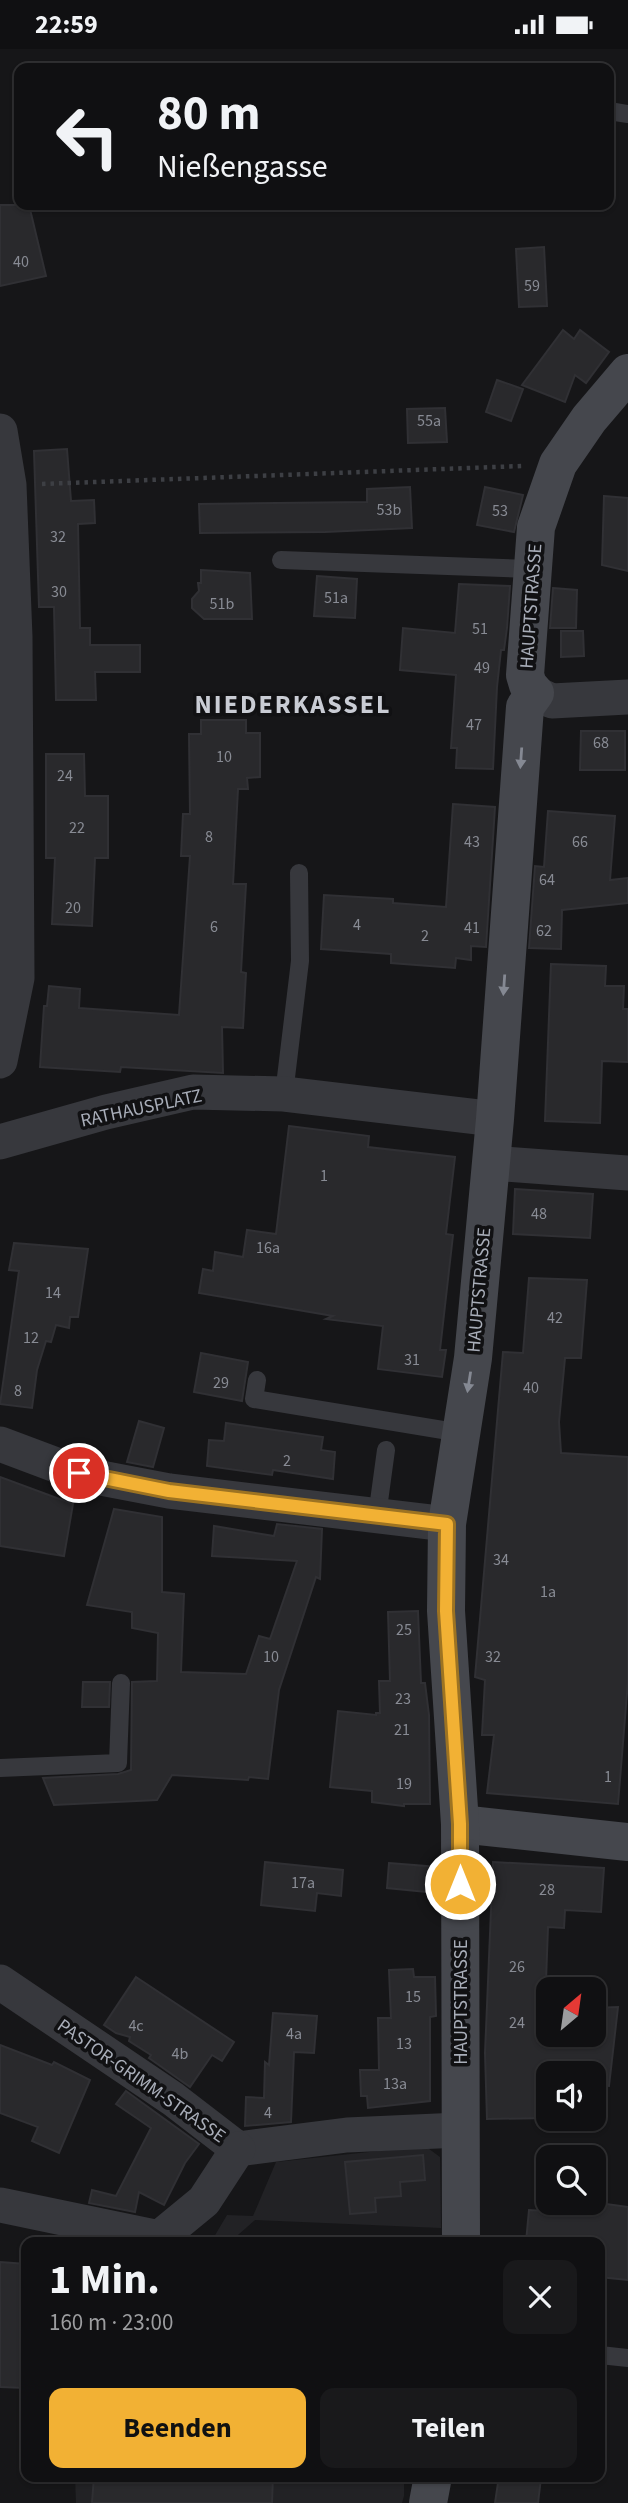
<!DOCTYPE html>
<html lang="de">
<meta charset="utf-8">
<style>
body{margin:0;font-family:"Source Sans 3",sans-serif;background:#19191b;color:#f1f3f6;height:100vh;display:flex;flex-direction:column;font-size:26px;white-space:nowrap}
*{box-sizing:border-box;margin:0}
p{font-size:23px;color:#9c9d9f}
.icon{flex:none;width:38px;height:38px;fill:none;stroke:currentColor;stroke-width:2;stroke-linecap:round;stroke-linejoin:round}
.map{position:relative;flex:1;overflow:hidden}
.details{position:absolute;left:21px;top:2188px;width:584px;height:245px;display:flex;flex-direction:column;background:#101012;border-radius:14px;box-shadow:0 2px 5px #0004,0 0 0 2px #303032}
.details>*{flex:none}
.hud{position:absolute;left:14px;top:14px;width:600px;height:147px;border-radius:14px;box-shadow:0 2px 5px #0004,0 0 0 2px #303032;background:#101012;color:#f1f3f6;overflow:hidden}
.needle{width:46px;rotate:29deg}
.fabs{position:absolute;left:536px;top:1928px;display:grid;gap:14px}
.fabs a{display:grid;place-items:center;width:70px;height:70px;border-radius:14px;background:#101012;box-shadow:0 2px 5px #0004,0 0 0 2px #303032;font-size:35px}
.pin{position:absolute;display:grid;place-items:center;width:60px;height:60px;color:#fff;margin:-30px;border:4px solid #fff;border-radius:50%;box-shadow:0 2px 7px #0007}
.me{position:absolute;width:77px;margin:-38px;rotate:0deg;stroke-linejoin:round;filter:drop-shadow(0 0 5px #0008)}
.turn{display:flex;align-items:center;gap:24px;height:147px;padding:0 28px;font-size:32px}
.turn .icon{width:91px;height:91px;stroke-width:2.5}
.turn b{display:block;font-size:49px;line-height:60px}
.round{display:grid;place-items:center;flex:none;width:74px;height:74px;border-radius:14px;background:#19191b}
.overview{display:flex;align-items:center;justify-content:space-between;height:119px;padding:0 28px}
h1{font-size:42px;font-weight:700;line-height:52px}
.cta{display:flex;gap:14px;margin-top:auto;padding:14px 28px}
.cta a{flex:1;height:80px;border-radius:14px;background:#f2b134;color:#111;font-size:28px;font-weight:700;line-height:80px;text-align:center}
.cta a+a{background:#19191b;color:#f1f3f6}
.status{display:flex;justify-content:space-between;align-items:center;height:49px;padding:0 35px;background:#101012;direction:ltr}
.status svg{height:19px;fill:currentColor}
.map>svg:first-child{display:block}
.built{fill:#222225}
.building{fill:#29292c;stroke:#303034;stroke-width:2}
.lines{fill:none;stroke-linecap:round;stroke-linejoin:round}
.path{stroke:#3d3f44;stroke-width:4.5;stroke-dasharray:3.5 5;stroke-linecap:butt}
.lane{stroke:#37383d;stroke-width:18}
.street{stroke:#37383d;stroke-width:35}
.secondary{stroke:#45474d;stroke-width:38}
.oneway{fill:#858993}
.route-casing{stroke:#9d7322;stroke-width:18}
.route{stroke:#f2b134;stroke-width:12}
.labels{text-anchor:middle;stroke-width:7;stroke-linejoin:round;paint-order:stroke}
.number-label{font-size:16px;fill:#888b94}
.street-label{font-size:19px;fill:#a8adb8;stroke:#111113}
.district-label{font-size:26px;font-weight:bold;letter-spacing:2px;fill:#c9ccd4;stroke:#111113}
</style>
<div class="status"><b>22:59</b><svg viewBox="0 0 49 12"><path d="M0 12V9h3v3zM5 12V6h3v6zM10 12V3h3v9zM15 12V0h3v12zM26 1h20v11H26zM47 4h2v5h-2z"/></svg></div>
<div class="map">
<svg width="628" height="2454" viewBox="0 0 628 2454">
<rect width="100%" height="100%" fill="#161618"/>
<!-- built -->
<g class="built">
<path d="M425 2097 440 2108 441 2179 255 2171 230 2193H211L227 2166 253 2167 276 2113Z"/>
<path d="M75 2427H404V2447L402 2454H76Z"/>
</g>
<!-- building -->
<g class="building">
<path d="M0 156H29L46 227 0 237Z"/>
<path d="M544 198 547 257 519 258 516 200Z"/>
<path d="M563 281 574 290 580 281 609 303 586 334 575 326 565 353 522 336Z"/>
<path d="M497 331 523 340 511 372 486 363Z"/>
<path d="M445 359 447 393 408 394 407 360Z"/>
<path d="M67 400 71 452 94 451 95 474 78 475 80 579H90V596H140V623H95L96 651H56L54 558H39L34 402Z"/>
<path d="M410 438 412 479 325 483 200 484 199 455 367 453V440Z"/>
<path d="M485 438 523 446 514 483 477 476Z"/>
<path d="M604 447 628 449V522L602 516Z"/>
<path d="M201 521 250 524 252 570H204L192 559V550L199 542 198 534H201Z"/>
<path d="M317 527 357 530 355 569 314 567Z"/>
<path d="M459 535 510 537 507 579 504 601H501L497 638 493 720 456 719 457 699H451L456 626 400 621 403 579 455 584Z"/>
<path d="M553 539 577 541 576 579H550Z"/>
<path d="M561 582H583L584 607 561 608Z"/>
<path d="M201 671H246V684H260V728L247 729 248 740H238L233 835H246L241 923 246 924 243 979 222 978 223 1024 121 1018 120 1023 40 1018 44 957H47L49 937 80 940 79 959 179 966 190 807H181L183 765H190L189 685H201Z"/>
<path d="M581 682H625V721H580Z"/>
<path d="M46 705H84L85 747H108V809H95L92 877 52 875 55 809H46Z"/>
<path d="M453 755 495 758 486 898 471 897V911L456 909 455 919 391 914V905L321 900 324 846 393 850V854L446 858Z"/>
<path d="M548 762 615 767 610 831 628 829V854L562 861 561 900 529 899 535 817 544 818Z"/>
<path d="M551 915 606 917 605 937H624L623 960H628V1013L602 1012 600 1074 545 1072Z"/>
<path d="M289 1077 369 1087 368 1098 455 1108 446 1185 453 1186 440 1301H446L442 1328 378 1320 383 1277 326 1270 333 1267 199 1244 203 1220 213 1222 215 1203 243 1208 247 1181 276 1185Z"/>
<path d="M515 1140 593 1145 590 1189 513 1185Z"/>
<path d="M14 1194 88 1200 78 1268H70L69 1279 56 1276 51 1293 46 1292 37 1321 32 1359 0 1355 19 1222 9 1221Z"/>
<path d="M529 1229 587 1231 581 1309H565L559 1373 561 1404 628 1408V1632L618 1755 487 1744 494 1686H482L485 1631 475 1628 503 1303 523 1304Z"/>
<path d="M201 1304 248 1313 242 1352 194 1343Z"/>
<path d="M139 1372 164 1379 153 1418 127 1413Z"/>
<path d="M226 1374 323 1388 321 1401 335 1403 333 1430 273 1421 272 1426 207 1417 209 1391 224 1392Z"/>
<path d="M0 1428 73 1455 64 1507 0 1497Z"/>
<path d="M114 1460 162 1468V1543L184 1545 181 1623 246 1625 259 1587 270 1590 297 1512 212 1507 214 1477 274 1487 277 1475 322 1480 320 1530 316 1528 279 1641 268 1730 249 1728 248 1731 172 1726 157 1751 54 1756 43 1729 118 1725 131 1721 132 1633 157 1632 158 1584 132 1579V1563L87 1556Z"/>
<path d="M418 1562 421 1634H425L429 1666 430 1755H404V1757L372 1753V1742L330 1738 338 1662 376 1666V1664H380L379 1632H390L388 1563Z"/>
<path d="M83 1633H110L109 1658H82Z"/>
<path d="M265 1813 343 1821 341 1847 317 1844 315 1862 261 1856Z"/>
<path d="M493 1813 604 1819 601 1863 565 1861 564 1879 548 1878 545 1959H548V1986H593V1959L618 1958 609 2037 593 2036V2025H548V2069L487 2070 485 2004Z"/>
<path d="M389 1814 438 1818 436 1844 387 1839Z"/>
<path d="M413 1920 414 1928H435L436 1967 430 1968V2052L368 2059 367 2047H361L360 2021H379L378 1969H391L389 1921Z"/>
<path d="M136 1928 234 1993 222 2012 212 2006 190 2038 149 2009 151 2006 129 1992 130 1988 116 1984 104 1976Z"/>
<path d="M273 1964 317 1967 314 2004 294 2003 291 2073 245 2077 246 2048 264 2049 265 2013 269 2016Z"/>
<path d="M0 1996 52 2016 54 2013 90 2031 59 2104 32 2092 38 2078 0 2064Z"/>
<path d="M126 2042 199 2095 185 2114 164 2156 139 2143 135 2163 89 2154 92 2141 116 2147 151 2079 116 2055Z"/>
<path d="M423 2106 425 2131 400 2133 401 2147 375 2149 376 2163 350 2165 345 2113Z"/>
<path d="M545 2154H599L628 2158V2231L600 2228V2193H526L529 2161 545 2162Z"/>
<path d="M0 2213 26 2215V2339L0 2338Z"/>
<path d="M94 2427H273L272 2454H92Z"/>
<path d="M499 2427 541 2429 538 2454H495Z"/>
</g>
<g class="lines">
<!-- path -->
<path class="path" d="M42 435 522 417"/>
<!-- lane -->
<g class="lane">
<path d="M609 62 628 65"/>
<path d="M281 511 531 520"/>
<path d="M284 1045 300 912 299 824"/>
<path d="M257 1331 254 1350 461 1384"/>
<path d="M377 1467 386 1401"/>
<path d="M0 1719 118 1714 121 1634"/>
<path d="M600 2306 628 2309"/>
</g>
<!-- street -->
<g class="street">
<path d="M0 382 9 436 15 588 17 929 0 1012"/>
<path d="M535 644 552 652 628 648"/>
<path d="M0 1093 106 1063 193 1043 284 1045 495 1070"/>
<path d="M491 1114 628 1124"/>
<path d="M0 1395 80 1425 169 1442 447 1475"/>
<path d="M0 1933 173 2050 238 2100 347 2086 460 2081"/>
<path d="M0 2156 159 2189 204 2152 238 2100"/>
</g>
<!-- secondary -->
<g class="secondary">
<path d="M460 1775 628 1793"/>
<path d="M461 2193 460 1775 446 1562 447 1475 473 1309 495 1070 525 658 535 644 528 636 525 626 536 478 558 415 589 370 628 324"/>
<path d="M428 2454 433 2427"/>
</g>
</g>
<!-- one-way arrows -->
<defs><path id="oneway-solid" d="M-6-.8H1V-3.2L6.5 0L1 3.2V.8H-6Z" transform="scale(1.75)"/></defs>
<g class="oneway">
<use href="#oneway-solid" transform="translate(521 709) rotate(94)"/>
<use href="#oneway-solid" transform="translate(504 936) rotate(94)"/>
<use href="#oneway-solid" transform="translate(469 1333) rotate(99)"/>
</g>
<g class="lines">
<!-- route casing -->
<g class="route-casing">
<path id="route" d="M79 1424 169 1442 447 1475 446 1562 460 1775V1835"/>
</g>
<!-- route -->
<use href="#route" class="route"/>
</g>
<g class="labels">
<!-- number labels -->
<g class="number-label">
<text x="21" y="218">40</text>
<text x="532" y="242">59</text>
<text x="429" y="377">55a</text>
<text x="389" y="466">53b</text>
<text x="500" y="467">53</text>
<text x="58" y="493">32</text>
<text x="59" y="548">30</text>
<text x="336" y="554">51a</text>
<text x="222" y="560">51b</text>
<text x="480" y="585">51</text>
<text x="482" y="624">49</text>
<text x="474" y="681">47</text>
<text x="601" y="699">68</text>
<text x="224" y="713">10</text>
<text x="65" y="732">24</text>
<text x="77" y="784">22</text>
<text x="209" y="793">8</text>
<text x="472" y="798">43</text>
<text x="580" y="798">66</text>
<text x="547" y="836">64</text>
<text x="73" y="864">20</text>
<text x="357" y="881">4</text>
<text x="214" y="883">6</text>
<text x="472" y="884">41</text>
<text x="544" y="887">62</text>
<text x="425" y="892">2</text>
<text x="324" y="1132">1</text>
<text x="539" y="1170">48</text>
<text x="268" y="1204">16a</text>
<text x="53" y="1249">14</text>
<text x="555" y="1274">42</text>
<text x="31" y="1294">12</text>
<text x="412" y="1316">31</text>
<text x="221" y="1339">29</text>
<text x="531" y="1344">40</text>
<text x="18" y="1347">8</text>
<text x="287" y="1417">2</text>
<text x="501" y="1516">34</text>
<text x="548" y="1548">1a</text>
<text x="404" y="1586">25</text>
<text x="271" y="1613">10</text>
<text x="493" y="1613">32</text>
<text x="403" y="1655">23</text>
<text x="402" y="1686">21</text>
<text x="608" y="1733">1</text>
<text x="404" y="1740">19</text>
<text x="303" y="1839">17a</text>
<text x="547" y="1846">28</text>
<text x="517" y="1923">26</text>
<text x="413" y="1953">15</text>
<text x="517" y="1979">24</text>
<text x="136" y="1982">4c</text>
<text x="294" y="1990">4a</text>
<text x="404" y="2000">13</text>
<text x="180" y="2010">4b</text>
<text x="395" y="2040">13a</text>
<text x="268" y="2069">4</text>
</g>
<!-- street labels -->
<g class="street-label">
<text transform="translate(530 557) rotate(-86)" y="7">HAUPTSTRASSE</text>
<text transform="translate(141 1058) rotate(-12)" y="7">RATHAUSPLATZ</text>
<text transform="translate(478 1241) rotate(-85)" y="7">HAUPTSTRASSE</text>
<text transform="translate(460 1953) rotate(-90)" y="7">HAUPTSTRASSE</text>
<text transform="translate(142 2031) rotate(35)" y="7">PASTOR-GRIMM-STRASSE</text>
</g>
<!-- district labels -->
<g class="district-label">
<text x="293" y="664">NIEDERKASSEL</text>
</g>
</g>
</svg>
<div class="fabs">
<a><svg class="needle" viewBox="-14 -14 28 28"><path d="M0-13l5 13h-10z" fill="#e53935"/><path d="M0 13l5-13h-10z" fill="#9c9d9f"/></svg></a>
<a><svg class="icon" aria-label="sound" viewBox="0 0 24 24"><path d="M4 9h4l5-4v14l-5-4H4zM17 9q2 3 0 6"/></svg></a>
<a><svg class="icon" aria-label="search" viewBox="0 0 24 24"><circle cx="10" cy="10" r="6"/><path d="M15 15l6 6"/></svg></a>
</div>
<div class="pin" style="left:79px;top:1424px;background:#d93025"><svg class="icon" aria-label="arrive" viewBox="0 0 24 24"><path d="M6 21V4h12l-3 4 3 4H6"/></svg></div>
<svg class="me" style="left:460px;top:1835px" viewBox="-20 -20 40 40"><circle r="17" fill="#f2b134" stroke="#fff" stroke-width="3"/><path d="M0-11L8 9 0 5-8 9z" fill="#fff"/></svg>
<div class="hud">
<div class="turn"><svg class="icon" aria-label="left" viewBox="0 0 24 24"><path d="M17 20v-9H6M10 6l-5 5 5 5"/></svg><div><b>80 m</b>Nießengasse</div></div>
</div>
<section class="details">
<div class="overview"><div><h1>1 Min.</h1><p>160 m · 23:00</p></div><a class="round"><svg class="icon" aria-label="close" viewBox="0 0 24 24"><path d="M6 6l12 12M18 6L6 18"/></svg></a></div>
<div class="cta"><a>Beenden</a><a>Teilen</a></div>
</section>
</div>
